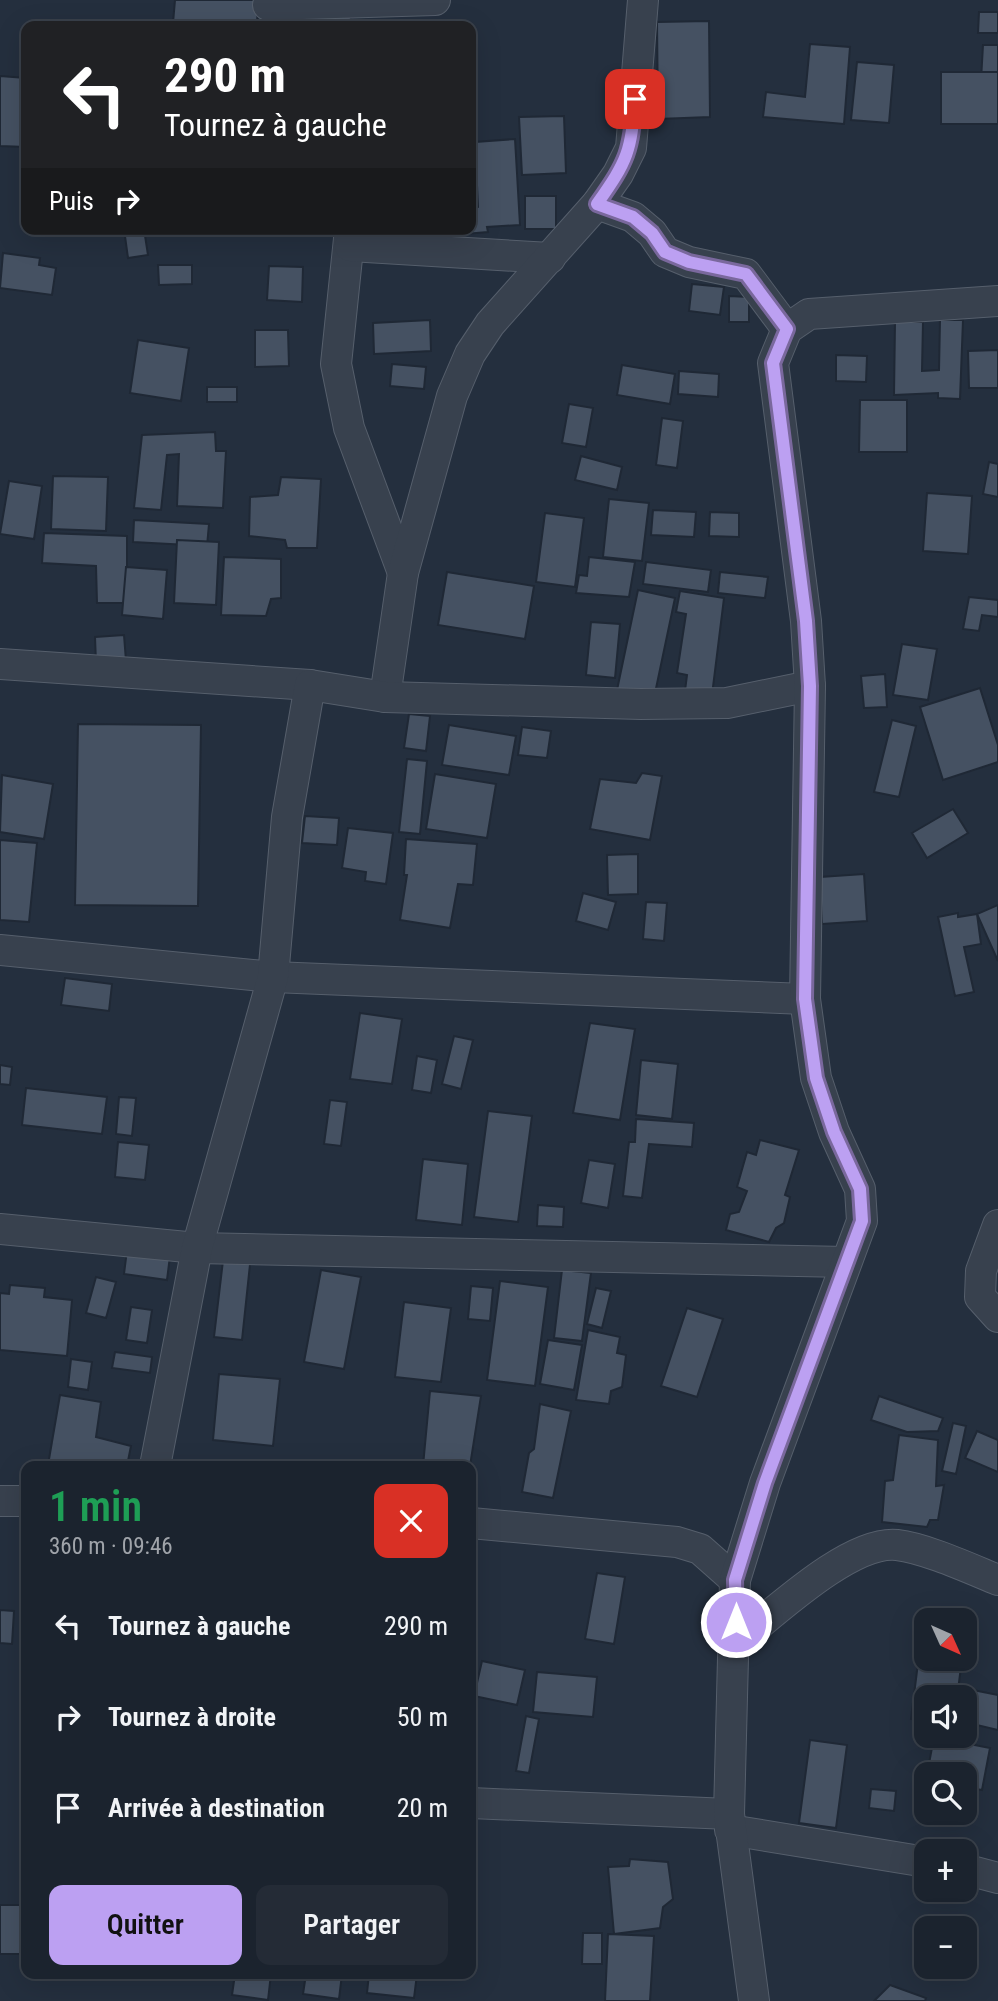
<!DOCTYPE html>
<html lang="fr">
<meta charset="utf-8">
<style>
body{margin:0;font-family:"Roboto Condensed",sans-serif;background:#242b36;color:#f1f3f6;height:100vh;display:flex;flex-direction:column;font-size:26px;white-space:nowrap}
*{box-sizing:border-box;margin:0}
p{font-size:23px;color:#a0a4aa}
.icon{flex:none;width:38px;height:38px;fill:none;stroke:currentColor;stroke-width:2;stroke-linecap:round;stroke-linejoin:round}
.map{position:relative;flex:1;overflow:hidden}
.drawer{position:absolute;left:21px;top:1461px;width:455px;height:518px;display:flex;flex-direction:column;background:#1b232e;border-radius:14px;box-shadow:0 7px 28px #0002,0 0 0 2px #39404a}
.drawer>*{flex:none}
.top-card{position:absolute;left:21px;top:21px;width:455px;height:214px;border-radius:14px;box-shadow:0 7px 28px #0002,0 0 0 2px #39404a;background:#202124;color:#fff;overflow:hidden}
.needle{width:46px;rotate:135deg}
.buttons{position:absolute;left:914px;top:1608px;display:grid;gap:14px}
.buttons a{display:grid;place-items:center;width:63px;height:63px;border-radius:14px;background:#1b232e;box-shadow:0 7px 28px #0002,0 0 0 2px #39404a;font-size:35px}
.pin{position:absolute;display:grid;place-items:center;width:60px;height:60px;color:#fff;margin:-30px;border-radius:14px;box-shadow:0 4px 10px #0006}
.me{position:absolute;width:77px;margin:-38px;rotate:0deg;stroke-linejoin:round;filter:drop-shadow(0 0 5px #0008)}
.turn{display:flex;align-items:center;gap:24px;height:147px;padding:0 28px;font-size:32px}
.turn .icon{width:91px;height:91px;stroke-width:2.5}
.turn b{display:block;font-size:49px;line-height:60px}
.then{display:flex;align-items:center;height:66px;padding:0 28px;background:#0003;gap:14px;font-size:26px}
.round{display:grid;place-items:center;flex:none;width:74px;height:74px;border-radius:14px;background:#242b36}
.headline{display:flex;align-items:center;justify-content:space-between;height:119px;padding:0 28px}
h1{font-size:42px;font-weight:600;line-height:52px;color:#1e9e55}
.button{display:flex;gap:14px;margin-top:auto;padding:14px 28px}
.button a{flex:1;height:80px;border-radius:14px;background:#bca0f2;color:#111;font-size:28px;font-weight:600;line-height:80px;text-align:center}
.button a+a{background:#242b36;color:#f1f3f6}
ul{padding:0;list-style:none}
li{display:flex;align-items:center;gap:21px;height:91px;padding:0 28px}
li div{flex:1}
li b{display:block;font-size:26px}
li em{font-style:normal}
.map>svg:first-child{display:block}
.building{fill:#455162;stroke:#1f2835;stroke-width:2}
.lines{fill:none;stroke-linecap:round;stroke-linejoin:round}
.street-casing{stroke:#565f6c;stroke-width:32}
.street{stroke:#38414e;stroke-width:30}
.route-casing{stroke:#7a689d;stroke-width:18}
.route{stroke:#bca0f2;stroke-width:12}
</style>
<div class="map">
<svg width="998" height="2001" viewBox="0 0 998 2001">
<rect width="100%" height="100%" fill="#242f3e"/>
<!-- building -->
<g class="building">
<path d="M175 0H258L257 26 173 23Z"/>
<path d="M979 12H998V33H978Z"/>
<path d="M315 14 351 16 350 26H314Z"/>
<path d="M709 21 710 117 658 119 657 22Z"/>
<path d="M262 22 304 23V26H262Z"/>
<path d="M810 44 850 47 844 124 763 117 766 92 805 97Z"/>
<path d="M983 45H998V81L981 80Z"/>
<path d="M857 62 894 65 889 123 851 120Z"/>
<rect x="941" y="72" width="57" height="52"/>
<path d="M0 76 26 78V147L0 146Z"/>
<path d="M564 116 566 173 522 175 519 117Z"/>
<path d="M515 139 520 225 487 227 488 232 453 235 452 229H471V208L478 207 475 142Z"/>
<rect x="525" y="196" width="31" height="33"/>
<path d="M124 229H144L148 255 128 258Z"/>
<path d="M3 253 40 258 39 265 56 268 52 295 0 288Z"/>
<path d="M158 265H192V284L159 285Z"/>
<path d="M269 266 303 267 302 302 267 300Z"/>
<path d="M692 284 724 287 720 315 689 311Z"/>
<path d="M729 296 749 297V322H729Z"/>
<path d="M430 320 431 351 374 354 373 323Z"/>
<path d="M940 320H963L960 399 938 398V393L894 395 895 322H923L922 371 939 370Z"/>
<path d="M255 330H288L289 366 255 367Z"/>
<path d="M138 340 189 348 181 401 130 393Z"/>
<path d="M998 350V388H969L968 351Z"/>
<path d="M836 355 867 356 866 382 836 381Z"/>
<path d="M392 364 426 367 424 389 390 386Z"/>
<path d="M622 365 675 374 670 404 617 395Z"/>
<path d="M679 371 719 374 718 397 678 394Z"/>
<rect x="207" y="387" width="30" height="15"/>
<path d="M860 400H907V452H859Z"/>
<path d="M569 404 593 408 586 447 562 443Z"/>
<path d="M662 418 683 421 677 468 656 465Z"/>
<path d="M215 432 216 451H226L223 508 177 506 179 454 167 455 161 510 134 508 142 435Z"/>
<path d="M581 456 622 467 617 490 575 480Z"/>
<path d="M989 462 998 464V497L983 494Z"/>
<path d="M53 476 108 477 106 531 51 529Z"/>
<path d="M281 477 321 479 317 548H287L285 540 249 536 250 497 278 495Z"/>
<path d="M9 481 42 486 34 539 0 534Z"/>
<path d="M927 493 972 496 968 554 923 551Z"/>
<path d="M609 499 649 503 642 561 603 557Z"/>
<path d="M653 510 696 512 694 537 651 535Z"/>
<path d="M710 512 739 513V537L709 536Z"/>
<path d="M545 513 584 518 575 587 536 582Z"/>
<path d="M134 520 209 524 207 546 133 542Z"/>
<path d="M44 533 127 536V603H97L96 566 42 563Z"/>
<path d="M177 540 219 542 216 605 174 603Z"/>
<path d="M224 557 281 559V598L271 599 266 616 221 615Z"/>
<path d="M589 557 635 562 629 597 576 593 579 575 587 576Z"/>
<path d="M646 562 711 570 708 592 643 584Z"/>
<path d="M126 567 167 570 163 619 122 615Z"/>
<path d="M447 572 534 586 525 639 438 625Z"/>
<path d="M720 572 768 577 765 598 718 593Z"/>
<path d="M638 590 675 598 654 698 617 690Z"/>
<path d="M680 591 724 598 712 695 685 691 687 675 677 673 686 614 676 612Z"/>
<path d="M969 597 998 600V617L982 615 979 631 963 629Z"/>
<path d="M591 622 620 624 615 678 586 675Z"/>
<path d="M124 635 126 661 96 663 95 637Z"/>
<path d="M902 644 937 649 928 700 893 695Z"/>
<path d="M885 674 887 707 864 708 861 676Z"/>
<path d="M980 688 998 745V762L943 780 920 707Z"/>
<path d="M409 714 430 716 426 751 404 748Z"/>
<path d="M892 720 916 726 899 797 874 792Z"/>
<path d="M78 724 201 725 198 906 75 905Z"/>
<path d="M449 725 516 736 509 775 442 765Z"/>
<path d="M522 727 551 731 547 758 518 755Z"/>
<path d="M407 759 427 761 420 834 399 832Z"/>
<path d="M642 773 662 776 650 840 590 829 600 779 636 783Z"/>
<path d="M435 774 496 784 487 838 426 829Z"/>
<path d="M2 775 53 784 44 839 0 832Z"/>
<path d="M953 809 968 833 927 858 912 833Z"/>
<path d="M305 816 339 818 337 845 302 843Z"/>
<path d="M348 828 393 833 386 884 365 881 366 872 342 868Z"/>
<path d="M406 839 477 844 473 885 458 884 450 928 400 920 407 875H404Z"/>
<path d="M0 840 37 843 29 922 0 920Z"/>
<path d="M638 854V894L608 895 607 855Z"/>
<path d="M864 874 867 921 822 924 820 877Z"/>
<path d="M583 893 616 902 608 930 576 921Z"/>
<path d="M646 902 667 903 664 941 643 939Z"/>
<path d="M998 905V961L977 914Z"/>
<path d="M958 913V917L977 914 981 944 964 947 974 992 955 996 938 917Z"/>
<path d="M65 978 112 984 109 1011 61 1005Z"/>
<path d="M360 1013 402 1019 392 1084 350 1079Z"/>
<path d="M590 1023 635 1029 620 1120 573 1113Z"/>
<path d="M454 1036 473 1040 461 1089 442 1084Z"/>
<path d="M417 1056 437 1060 431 1093 412 1090Z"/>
<path d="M641 1060 678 1064 672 1119 636 1115Z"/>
<path d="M0 1065 12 1067 10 1085 0 1084Z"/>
<path d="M26 1088 107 1097 102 1134 22 1125Z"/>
<path d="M119 1097 136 1098 132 1136 116 1134Z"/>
<path d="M330 1100 347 1102 341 1146 324 1144Z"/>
<path d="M488 1111 532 1116 518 1222 474 1217Z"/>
<path d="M636 1119 694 1123 692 1147 649 1144 642 1198 623 1196 629 1142H635Z"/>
<path d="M760 1140 799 1150 785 1195 790 1197 784 1223 776 1228 769 1242 726 1230 730 1214 739 1212 747 1191 737 1187 747 1152 756 1155Z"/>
<path d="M118 1142 149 1145 145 1180 115 1177Z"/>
<path d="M423 1159 468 1164 462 1225 416 1220Z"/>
<path d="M589 1160 615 1164 608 1208 581 1203Z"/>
<path d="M538 1205 564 1207 563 1227 537 1226Z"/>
<path d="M127 1250 170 1256 167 1280 124 1274Z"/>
<path d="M224 1252 251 1255 242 1340 214 1337Z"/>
<path d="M321 1270 361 1277 344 1369 304 1362Z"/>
<path d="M562 1270 591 1273 582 1341 554 1338Z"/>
<path d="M96 1277 116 1282 106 1318 86 1313Z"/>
<path d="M500 1281 548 1287 535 1386 487 1380Z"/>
<path d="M10 1285 45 1288 44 1297 72 1300 67 1356 0 1350V1293L9 1294Z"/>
<path d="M471 1286 493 1288 490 1321 468 1319Z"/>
<path d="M596 1288 611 1291 602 1328 587 1324Z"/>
<path d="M404 1302 451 1308 441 1382 395 1377Z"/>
<path d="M131 1307 152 1310 147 1343 126 1340Z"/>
<path d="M687 1308 723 1319 697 1397 661 1386Z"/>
<path d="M588 1330 620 1337 617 1353 626 1355 622 1387 611 1391 609 1404 576 1400Z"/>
<path d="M548 1340 582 1345 574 1390 540 1384Z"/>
<path d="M115 1352 152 1357 150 1373 112 1368Z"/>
<path d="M71 1359 92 1362 88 1390 68 1387Z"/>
<path d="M219 1374 280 1379 273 1446 213 1440Z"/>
<path d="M430 1391 481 1396 470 1466H423Z"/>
<path d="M60 1395 101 1402 96 1437 131 1446 127 1466 48 1465Z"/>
<path d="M879 1396 943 1418 938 1431 907 1432 871 1420Z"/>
<path d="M540 1404 571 1411 553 1498 522 1492 529 1453 534 1449Z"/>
<path d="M953 1423 966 1426 956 1474 942 1471Z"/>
<path d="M977 1431 998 1440V1472L965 1458Z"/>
<path d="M899 1435 938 1440 936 1486 944 1485 938 1520H930L927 1527 882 1522 885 1481 893 1480Z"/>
<path d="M597 1573 625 1577 614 1644 585 1639Z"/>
<path d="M0 1610 14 1611 12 1644 0 1643Z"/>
<path d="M919 1655 926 1656V1659H962L957 1698H926V1721L911 1719Z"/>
<path d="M482 1661 525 1670 517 1705 474 1696Z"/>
<path d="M537 1672 597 1677 593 1717 533 1712Z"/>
<path d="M963 1688 998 1695V1730L964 1722Z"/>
<path d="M526 1716 539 1719 529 1773 516 1771Z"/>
<path d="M934 1737 990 1748 982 1790 964 1787V1774H927Z"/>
<path d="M810 1740 847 1745 836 1828 799 1823Z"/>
<path d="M871 1789 896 1791 894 1811 869 1808Z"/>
<path d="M630 1859 668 1862 673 1899 663 1907 660 1928 614 1934 608 1867 629 1866Z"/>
<rect x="0" y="1905" width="24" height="49"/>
<path d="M583 1933H602V1964H582Z"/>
<path d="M608 1934 654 1936 650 2001H605Z"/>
<path d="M235 1974H271L268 2000 232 1995Z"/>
<path d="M306 1974H342L339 1999 303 1994Z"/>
<path d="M369 1974H417L414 1998 367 1993Z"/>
<path d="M890 1985 926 1998 925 2001H874Z"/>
</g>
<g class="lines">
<!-- street casing -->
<g class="street-casing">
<g id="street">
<path d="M268 5 435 0"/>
<path d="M597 204 633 217 652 233 665 252 689 262 746 274 787 329"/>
<path d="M350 229 336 364 349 428 403 573"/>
<path d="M350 246 550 258"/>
<path d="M0 664 310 685"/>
<path d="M385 697 403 573 452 396 470 354 490 324 597 204 618 174 631 148 643 0"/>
<path d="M0 950 273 977 805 999"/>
<path d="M998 1225 981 1271 980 1297 998 1317"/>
<path d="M0 1229 197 1248 846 1262"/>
<path d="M155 1466 197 1248 273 977 287 817 310 685 385 697 641 704 727 703 810 686"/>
<path d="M0 1501H26"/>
<path d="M471 1523 677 1542 700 1549 735 1580"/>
<path d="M736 1643C773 1614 850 1540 897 1545 925 1548 971 1569 998 1580"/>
<path d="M471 1803 729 1814"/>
<path d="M730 1830 926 1862"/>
<path d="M964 1869 998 1878"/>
<path d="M754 2001 729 1814 735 1580 765 1483 862 1221 860 1189 834 1132 816 1078 805 999 810 686 806 621 773 363 787 329 809 314 998 301"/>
</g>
</g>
<!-- street -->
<use href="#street" class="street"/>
</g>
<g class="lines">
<!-- route casing -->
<g class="route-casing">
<path id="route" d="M635 99C631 152 628 160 597 204L633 217 652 233 665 252 689 262 746 274 787 329 773 363 806 621 810 686 805 999 816 1078 834 1132 860 1189 862 1221 765 1483 735 1580 736 1622"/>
</g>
<!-- route -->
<use href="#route" class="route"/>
</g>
</svg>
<div class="buttons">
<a><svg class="needle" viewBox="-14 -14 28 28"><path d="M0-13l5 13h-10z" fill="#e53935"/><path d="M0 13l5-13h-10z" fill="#a0a4aa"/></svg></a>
<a><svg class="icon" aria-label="sound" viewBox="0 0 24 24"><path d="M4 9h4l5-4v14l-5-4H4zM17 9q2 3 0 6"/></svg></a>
<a><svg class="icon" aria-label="search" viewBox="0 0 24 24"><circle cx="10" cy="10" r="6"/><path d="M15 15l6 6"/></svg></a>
<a>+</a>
<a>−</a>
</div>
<div class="pin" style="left:635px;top:99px;background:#d93025"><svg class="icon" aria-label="arrive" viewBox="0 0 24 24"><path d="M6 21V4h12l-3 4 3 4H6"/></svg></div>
<svg class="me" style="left:736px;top:1622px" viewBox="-20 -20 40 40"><circle r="17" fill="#bca0f2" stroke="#fff" stroke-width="3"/><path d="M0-11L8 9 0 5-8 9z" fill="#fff"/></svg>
<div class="top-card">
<div class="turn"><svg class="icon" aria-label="left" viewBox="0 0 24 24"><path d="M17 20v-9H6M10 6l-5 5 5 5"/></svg><div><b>290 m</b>Tournez à gauche</div></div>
<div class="then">Puis<svg class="icon" aria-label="right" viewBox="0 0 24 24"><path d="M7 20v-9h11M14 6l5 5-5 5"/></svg></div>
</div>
<section class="drawer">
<div class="headline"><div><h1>1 min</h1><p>360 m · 09:46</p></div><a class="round" style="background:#d93025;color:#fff"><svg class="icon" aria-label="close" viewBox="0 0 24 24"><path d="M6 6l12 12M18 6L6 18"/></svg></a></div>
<ul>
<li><svg class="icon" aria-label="left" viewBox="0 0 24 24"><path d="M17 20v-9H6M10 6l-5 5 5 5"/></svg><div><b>Tournez à gauche</b></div><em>290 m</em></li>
<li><svg class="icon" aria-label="right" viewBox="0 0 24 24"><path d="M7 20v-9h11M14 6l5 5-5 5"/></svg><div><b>Tournez à droite</b></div><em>50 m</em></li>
<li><svg class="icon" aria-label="arrive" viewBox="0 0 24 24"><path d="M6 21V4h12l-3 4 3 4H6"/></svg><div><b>Arrivée à destination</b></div><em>20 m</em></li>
</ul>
<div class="button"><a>Quitter</a><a>Partager</a></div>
</section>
</div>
